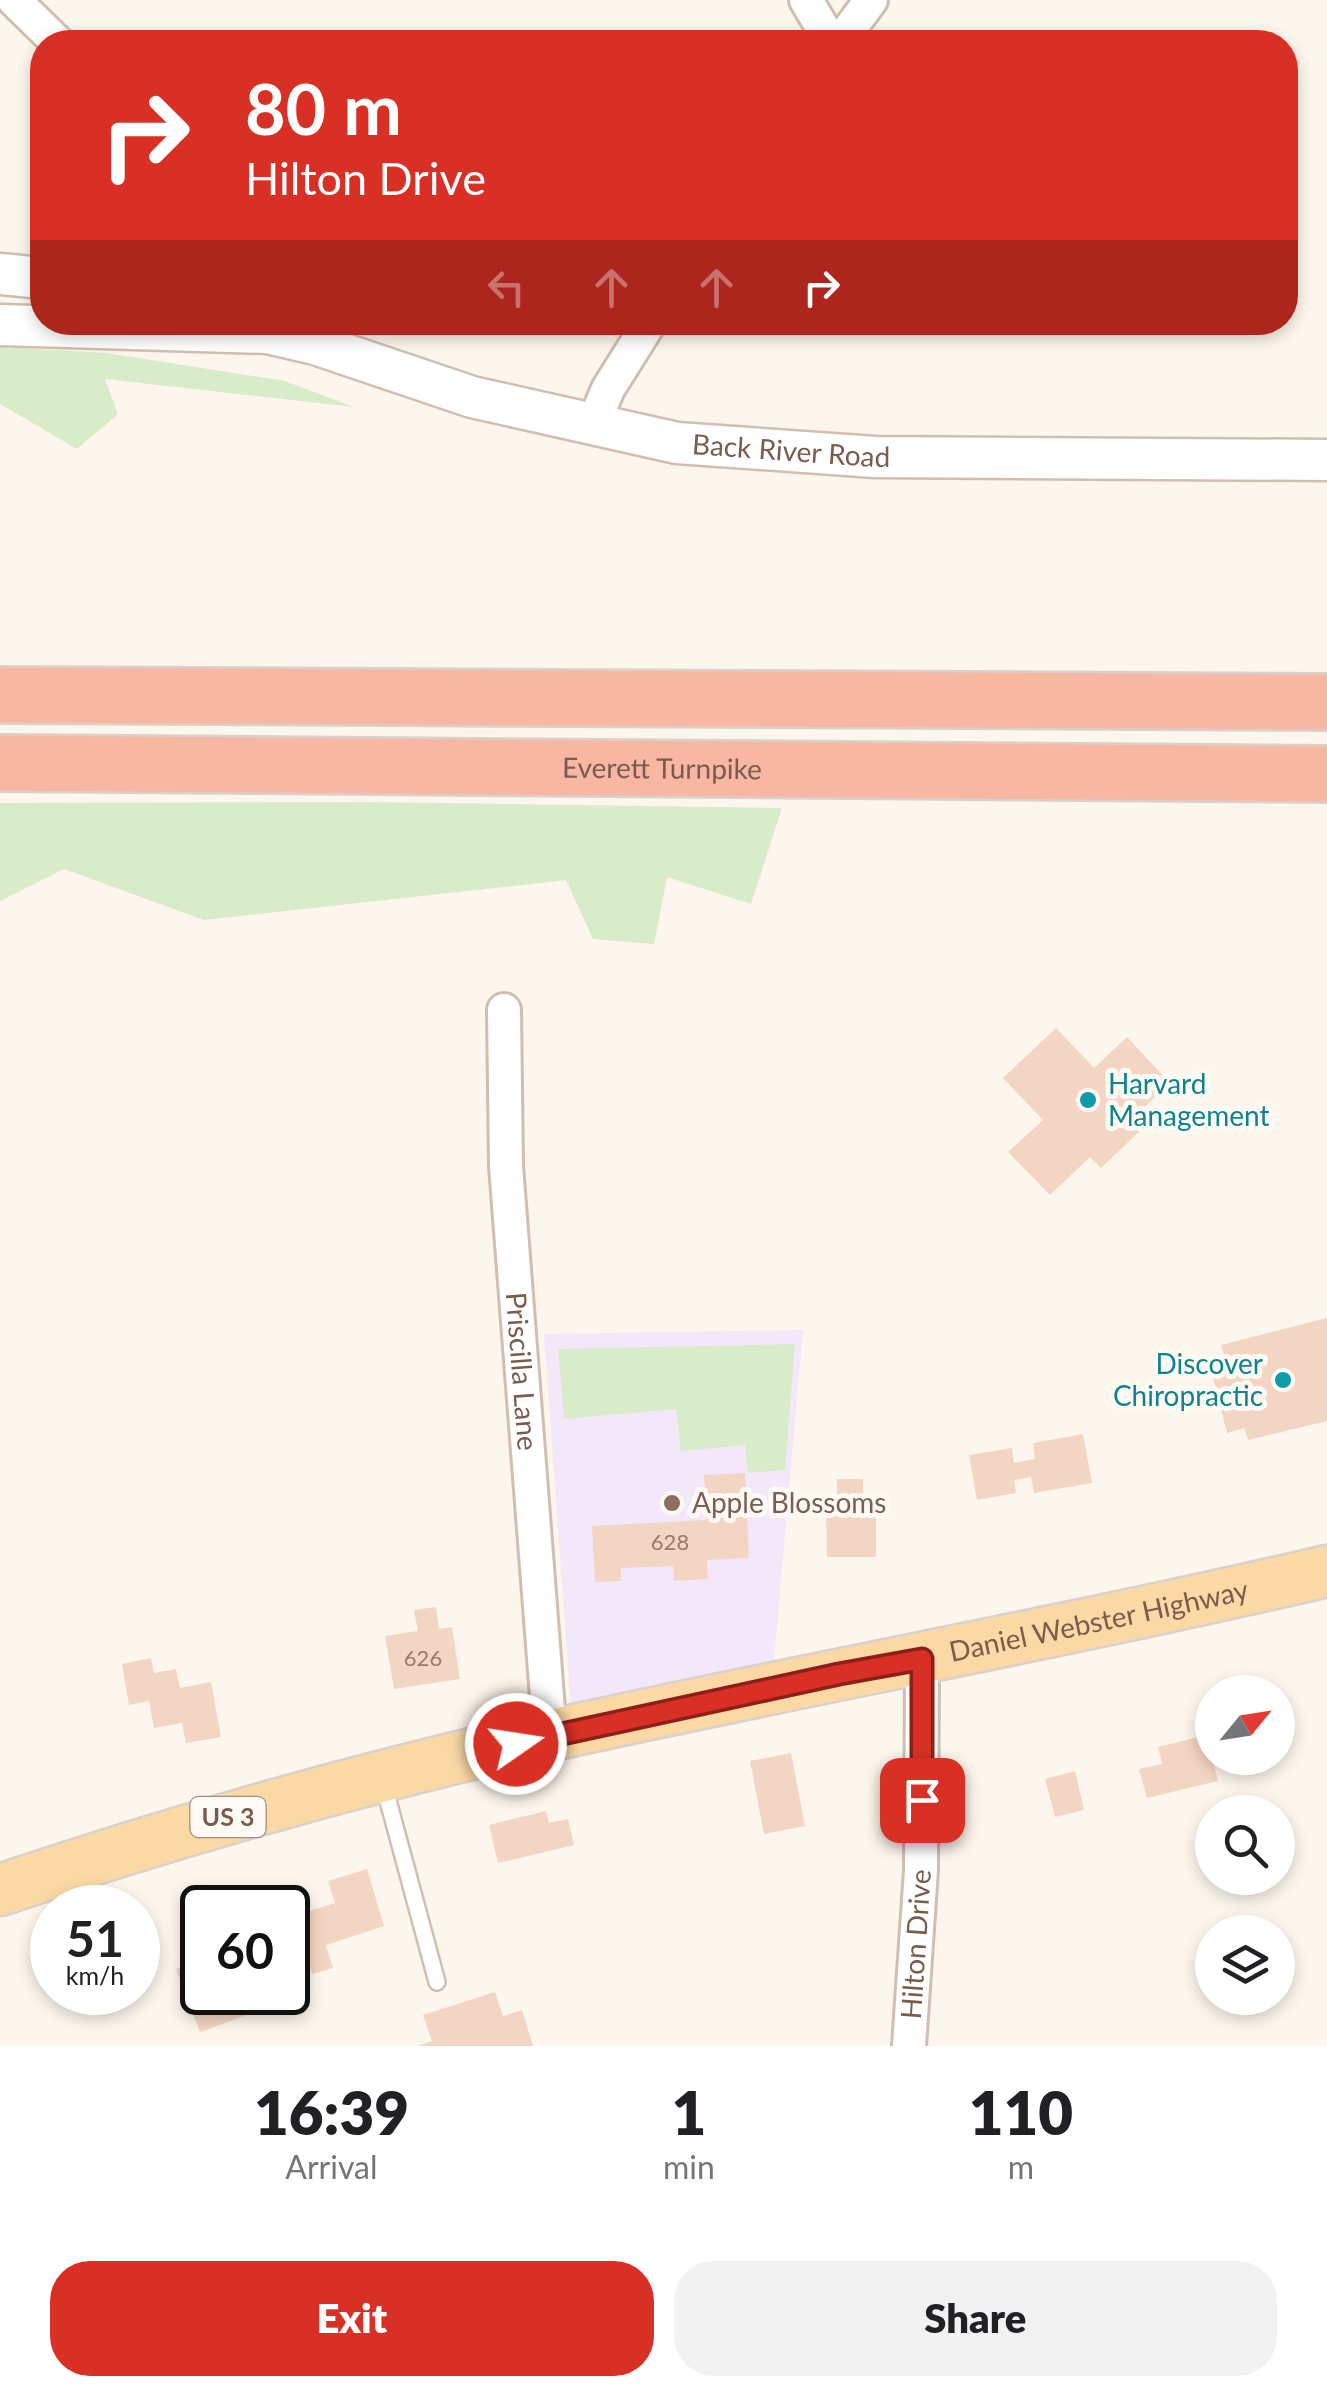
<!DOCTYPE html>
<style>
body{margin:0;font-family:Lato,sans-serif;background:#f2f2f2;color:#202124;height:100vh;display:flex;flex-direction:column;font-size:38px;white-space:nowrap}
*{box-sizing:border-box;margin:0}
p{font-size:32px;color:#757577}
.icon{flex:none;width:55px;height:55px;fill:none;stroke:currentColor;stroke-width:2;stroke-linecap:round;stroke-linejoin:round}
.map{position:relative;height:2046px;overflow:hidden}
.side{display:flex;flex-direction:column;background:#fff;flex:1}
.side>*{flex:none}
.top-card{position:absolute;left:30px;top:30px;width:1268px;height:305px;border-radius:40px;box-shadow:0 5px 15px #0003;background:#d93025;color:#fff;overflow:hidden}
.needle{width:65px;rotate:60deg}
.fabs{position:absolute;left:1195px;top:1675px;display:grid;gap:20px}
.fabs a{display:grid;place-items:center;width:100px;height:100px;border-radius:50%;background:#fff;box-shadow:0 5px 15px #0003;font-size:50px}
.speed{position:absolute;left:30px;top:1885px;display:flex;gap:20px;font-size:50px;font-weight:700;text-align:center}
.speed>*{display:grid;place-content:center;width:130px;height:130px;border-radius:50%;background:#fff;box-shadow:0 5px 15px #0003;line-height:1}
.speed small{font-size:25px;font-weight:400}
.speed .limit{border:5px solid #111;border-radius:15px;background:#fff;color:#111}
.pin{position:absolute;display:grid;place-items:center;width:85px;height:85px;color:#fff;margin:-42px;border-radius:20px;box-shadow:0 5px 15px #0006}
.me{position:absolute;width:110px;margin:-55px;rotate:77deg;stroke-linejoin:round;filter:drop-shadow(0 0 8px #0008)}
.turn{display:flex;align-items:center;gap:35px;height:210px;padding:0 50px;font-size:45px}
.turn .icon{width:130px;height:130px;stroke-width:2.5}
.turn b{display:block;font-size:70px;line-height:85px}
.lanes{display:flex;align-items:center;height:95px;padding:0 50px;background:#0003;justify-content:center;gap:50px;direction:ltr}
.lanes .off{opacity:.35}
.eta{display:flex;justify-content:space-evenly;align-items:center;height:170px;text-align:center}
.eta b{font-size:60px;font-weight:800;line-height:70px}
.action{display:flex;gap:20px;margin-top:auto;padding:20px 50px}
.action a{flex:1;height:115px;border-radius:40px;background:#d93025;color:#fff;font-size:40px;font-weight:800;line-height:115px;text-align:center}
.action a+a{background:#f2f2f2;color:#202124}
.map>svg:first-child{display:block}
.education{fill:#f3e8fa}
.green{fill:#d8ecc9}
.building{fill:#f3d5c3}
.lines{fill:none;stroke-linecap:round;stroke-linejoin:round}
.service-casing{stroke:#d1beb0;stroke-width:20}
.minor-casing{stroke:#d1beb0;stroke-width:38}
.tertiary-casing{stroke:#d1beb0;stroke-width:45}
.primary-casing{stroke:#dad1cd;stroke-width:55}
.motorway-casing{stroke:#dad1cd;stroke-width:60}
.service{stroke:#fff;stroke-width:15}
.minor{stroke:#fff;stroke-width:32}
.tertiary{stroke:#fff;stroke-width:40}
.primary{stroke:#fbd9a5;stroke-width:50}
.motorway{stroke:#f7b7a3;stroke-width:55}
.route-casing{stroke:#8d1f18;stroke-width:25}
.route{stroke:#d93025;stroke-width:18}
.culture-dot{fill:#0f9aa8;stroke:#fffaf3;stroke-width:4}
.education-dot{fill:#8d6e63;stroke:#fffaf3;stroke-width:4}
.labels{text-anchor:middle;stroke-width:10;stroke-linejoin:round;paint-order:stroke}
.number-label{font-size:22px;fill:#987a6a}
.shield{fill:#fffaf3;stroke:#a28b7f;stroke-width:2.5}
.shield-label{font-size:25px;font-weight:bold;fill:#7a5c4d}
.street-label{font-size:28px;fill:#7a5c4d;stroke:#fffaf3}
.culture-label{font-size:28px;fill:#0d838f;stroke:#fffaf3;text-anchor:start}
.education-label{font-size:28px;fill:#785e54;stroke:#fffaf3;text-anchor:start}
</style>
<div class="map">
<svg width="1327" height="2046" viewBox="0 0 1327 2046">
<rect width="100%" height="100%" fill="#fdf6ec"/>
<!-- education -->
<path class="education" d="M803 1330 773 1672 571 1709 544 1334Z"/>
<!-- green -->
<g class="green">
<path d="M0 347 107 353 285 381 354 407 105 379 118 414 77 449 0 404Z"/>
<path d="M365 802 782 808 751 904 667 877 654 944 593 939 566 880 204 920 64 869 0 901V803Z"/>
<path d="M795 1344 785 1470 748 1473 745 1445 681 1451 676 1409 564 1419 558 1349Z"/>
</g>
<!-- building -->
<g class="building">
<path d="M1056 1028 1094 1068 1127 1037 1170 1083 1133 1118 1143 1128 1101 1168 1090 1157 1050 1195 1008 1152 1043 1120 1003 1078Z"/>
<path d="M1327 1318V1421L1248 1440 1244 1428 1227 1433 1213 1378 1229 1374 1221 1345Z"/>
<path d="M1083 1434 1092 1483 1034 1493 1031 1477 1014 1480 1016 1493 977 1500 969 1455 1012 1448 1014 1463 1035 1459 1033 1443Z"/>
<path d="M745 1473 749 1558 707 1560 708 1579 674 1581 673 1566 621 1568V1581L595 1582 592 1526 706 1520 704 1475Z"/>
<path d="M837 1479H863V1501H876V1557H827L826 1501H837Z"/>
<path d="M436 1607 439 1629 452 1627 460 1679 394 1689 385 1636 418 1631 414 1610Z"/>
<path d="M151 1658 154 1673 176 1669 180 1688 211 1682 221 1737 186 1743 182 1723 154 1728 149 1701 129 1705 122 1664Z"/>
<path d="M1206 1735 1218 1781 1147 1798 1139 1769 1162 1764 1158 1747Z"/>
<path d="M791 1753 805 1826 764 1834 750 1761Z"/>
<path d="M1075 1771 1084 1810 1055 1817 1045 1779Z"/>
<path d="M546 1811 549 1823 568 1819 574 1845 498 1863 489 1825Z"/>
<path d="M367 1869 384 1926 326 1945 333 1968 312 1974 294 1916 335 1903 328 1881Z"/>
<path d="M202 1959V1992H239L247 2015 200 2032 176 1969Z"/>
<path d="M495 1992 503 2016 522 2010 533 2046H418L432 2041 423 2015Z"/>
</g>
<g class="lines">
<!-- service casing -->
<g class="service-casing">
<path id="service" d="M383 1782 437 1982"/>
</g>
<!-- minor casing -->
<g class="minor-casing">
<g id="minor">
<path d="M14 0 57 42"/>
<path d="M806 0 831 42"/>
<path d="M840 42 871 0"/>
<path d="M593 425 608 389 650 322"/>
<path id="s1" d="M504 1010 506 1166 550 1736"/>
<path id="s2" d="M909 2046 921 1870 922 1659"/>
</g>
</g>
<!-- tertiary casing -->
<g class="tertiary-casing">
<g id="tertiary">
<path d="M0 274 42 278"/>
<path id="s3" d="M244 322 268 333 315 344 472 397 677 443 875 457 1327 460"/>
<path d="M0 325 268 333"/>
</g>
</g>
<!-- primary casing -->
<g class="primary-casing">
<g id="primary">
<path id="s4" d="M0 1890C181 1829 366 1777 552 1735 810 1678 1070 1631 1327 1571"/>
</g>
</g>
<!-- motorway casing -->
<g class="motorway-casing">
<g id="motorway">
<path d="M0 695 1327 702"/>
<path id="s5" d="M0 763 1327 774"/>
</g>
</g>
<!-- service -->
<use href="#service" class="service"/>
<!-- minor -->
<use href="#minor" class="minor"/>
<!-- tertiary -->
<use href="#tertiary" class="tertiary"/>
<!-- primary -->
<use href="#primary" class="primary"/>
<!-- motorway -->
<use href="#motorway" class="motorway"/>
</g>
<g class="lines">
<!-- route casing -->
<g class="route-casing">
<path id="route" d="M516 1744 839 1674 922 1659V1800"/>
</g>
<!-- route -->
<use href="#route" class="route"/>
</g>
<!-- markers -->
<g class="culture-dot">
<circle cx="1088" cy="1100" r="10"/>
<circle cx="1283" cy="1380" r="10"/>
</g>
<circle class="education-dot" cx="672" cy="1503" r="10"/>
<g class="labels">
<!-- number labels -->
<g class="number-label">
<text x="670" y="1550">628</text>
<text x="423" y="1666">626</text>
</g>
<!-- shield labels -->
<rect class="shield" x="190.5" y="1797" width="75" height="40" rx="8"/>
<g class="shield-label">
<text x="228" y="1826">US 3</text>
</g>
<!-- street labels -->
<g class="street-label">
<text dy="10" stroke="none"><textPath href="#s3" startOffset="565">Back River Road</textPath></text>
<text dy="10" stroke="none"><textPath href="#s5" startOffset="662">Everett Turnpike</textPath></text>
<text dy="10" stroke="none"><textPath href="#s1" startOffset="362">Priscilla Lane</textPath></text>
<text dy="10" stroke="none"><textPath href="#s4" startOffset="1132">Daniel Webster Highway</textPath></text>
<text dy="10" stroke="none"><textPath href="#s2" startOffset="102">Hilton Drive</textPath></text>
</g>
<!-- culture labels -->
<g class="culture-label">
<text x="1108" y="1094">Harvard<tspan x="1108" dy="32">Management</tspan></text>
<text x="1263" y="1374" text-anchor="end">Discover<tspan x="1263" dy="32">Chiropractic</tspan></text>
</g>
<!-- education labels -->
<g class="education-label">
<text x="692" y="1513">Apple Blossoms</text>
</g>
</g>
</svg>
<div class="fabs">
<a><svg class="needle" viewBox="-14 -14 28 28"><path d="M0-13l5 13h-10z" fill="#e53935"/><path d="M0 13l5-13h-10z" fill="#757577"/></svg></a>
<a><svg class="icon" aria-label="search" viewBox="0 0 24 24"><circle cx="10" cy="10" r="6"/><path d="M15 15l6 6"/></svg></a>
<a><svg class="icon" aria-label="layers" viewBox="0 0 24 24"><path d="M12 4l9 5-9 5-9-5zM3 14l9 5 9-5"/></svg></a>
</div>
<div class="speed"><div>51<small>km/h</small></div><div class="limit">60</div></div>
<div class="pin" style="left:922px;top:1800px;background:#d93025"><svg class="icon" aria-label="arrive" viewBox="0 0 24 24"><path d="M6 21V4h12l-3 4 3 4H6"/></svg></div>
<svg class="me" style="left:516px;top:1744px" viewBox="-20 -20 40 40"><circle r="17" fill="#d93025" stroke="#fff" stroke-width="3"/><path d="M0-11L8 9 0 5-8 9z" fill="#fff"/></svg>
<div class="top-card">
<div class="turn"><svg class="icon" aria-label="right" viewBox="0 0 24 24"><path d="M7 20v-9h11M14 6l5 5-5 5"/></svg><div><b>80 m</b>Hilton Drive</div></div>
<div class="lanes"><svg class="icon off" aria-label="left" viewBox="0 0 24 24"><path d="M17 20v-9H6M10 6l-5 5 5 5"/></svg><svg class="icon off" aria-label="ahead" viewBox="0 0 24 24"><path d="M12 20V5M6 11l6-6 6 6"/></svg><svg class="icon off" aria-label="ahead" viewBox="0 0 24 24"><path d="M12 20V5M6 11l6-6 6 6"/></svg><svg class="icon" aria-label="right" viewBox="0 0 24 24"><path d="M7 20v-9h11M14 6l5 5-5 5"/></svg></div>
</div>
</div>
<section class="side">
<div class="eta">
<div><b>16:39</b><p>Arrival</p></div>
<div><b>1</b><p>min</p></div>
<div><b>110</b><p>m</p></div>
</div>
<div class="action"><a>Exit</a><a>Share</a></div>
</section>
